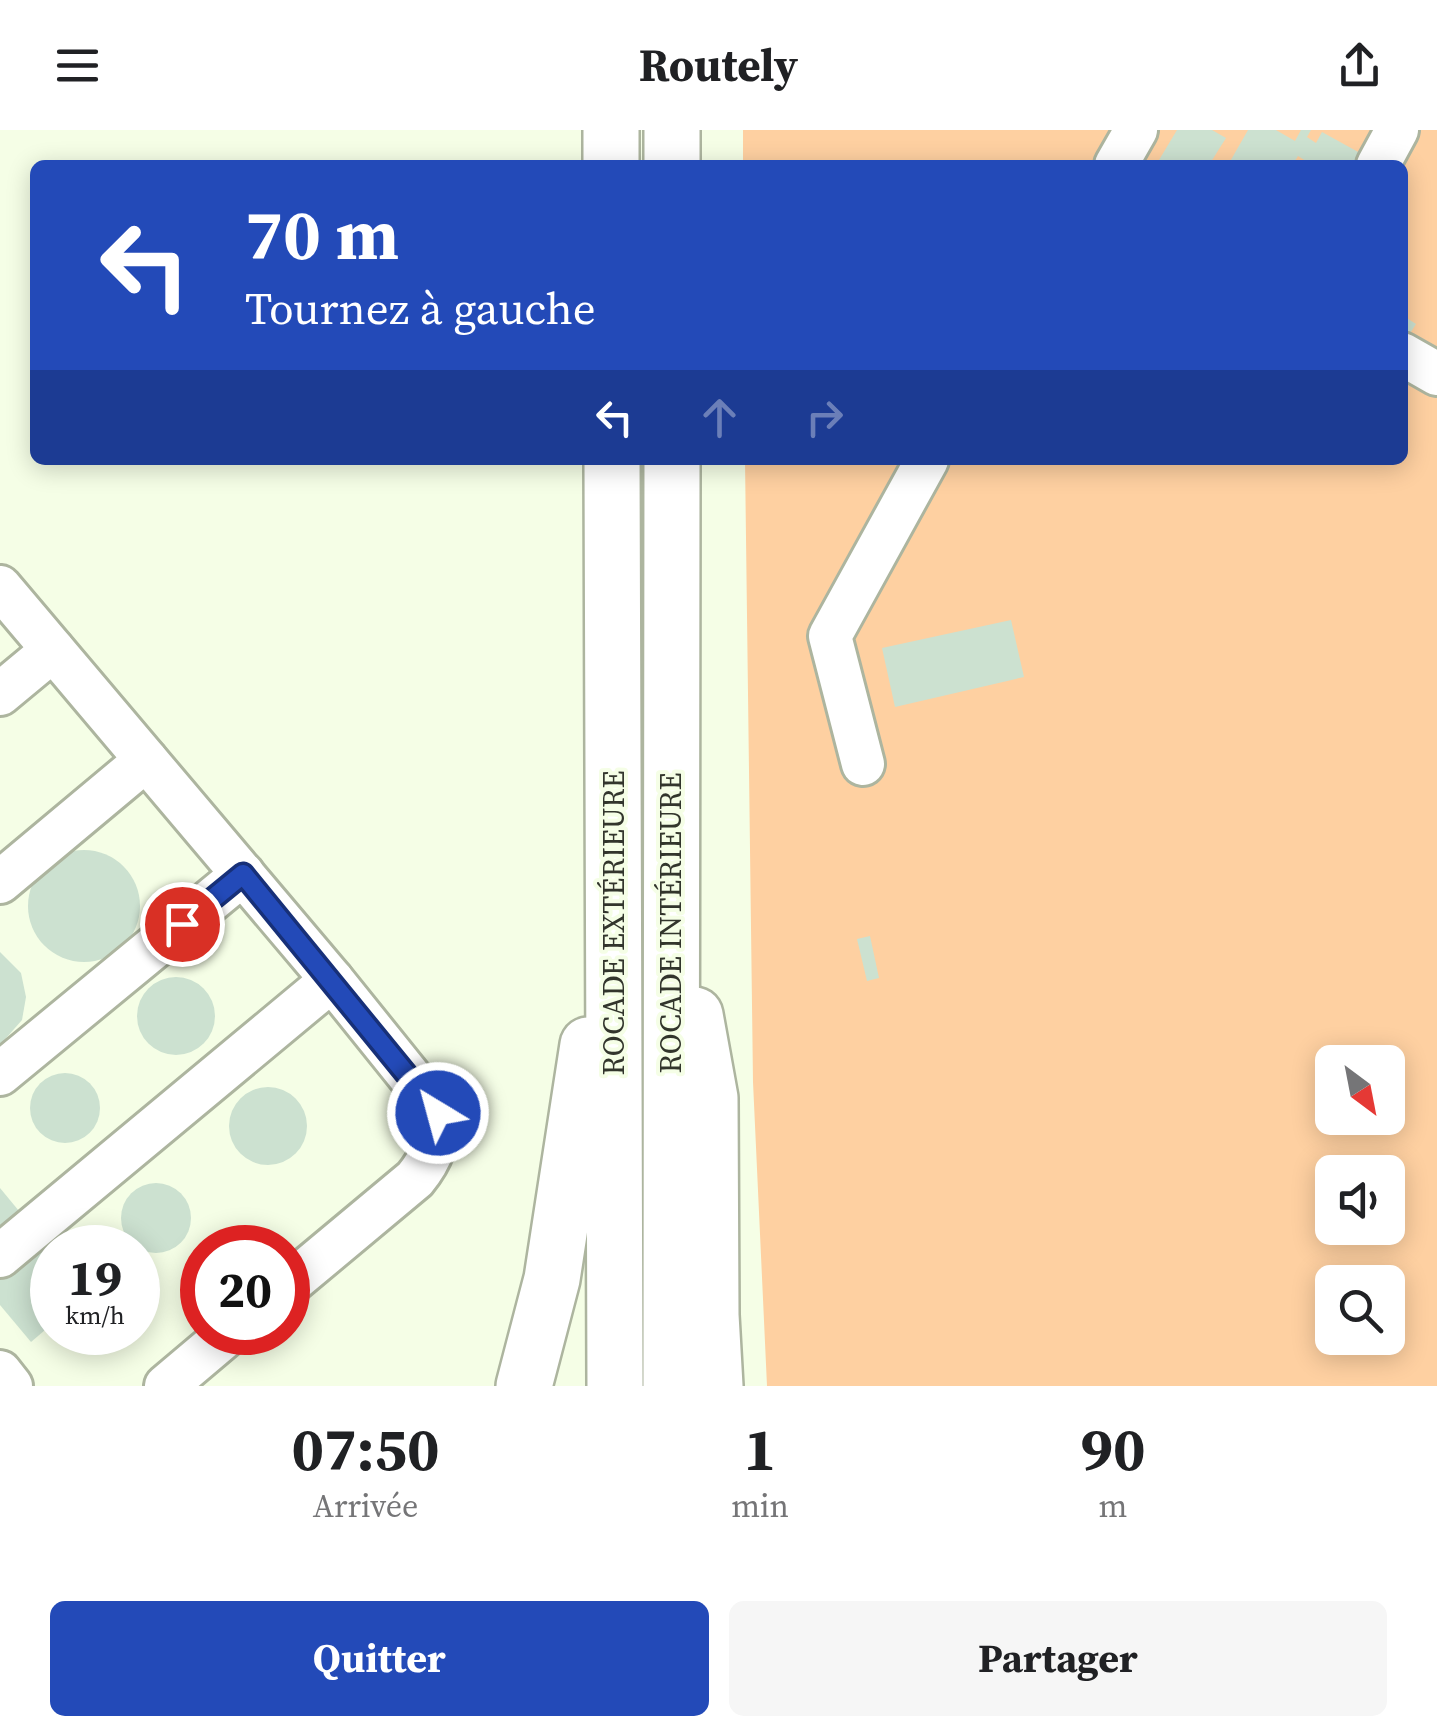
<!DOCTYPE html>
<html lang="fr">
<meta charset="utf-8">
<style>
body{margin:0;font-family:"Source Serif 4",serif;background:#f6f6f6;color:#202124;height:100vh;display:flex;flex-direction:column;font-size:38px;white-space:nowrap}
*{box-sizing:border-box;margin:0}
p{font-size:32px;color:#757577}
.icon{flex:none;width:55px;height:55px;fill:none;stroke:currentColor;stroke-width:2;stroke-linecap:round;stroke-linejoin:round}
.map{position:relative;height:1256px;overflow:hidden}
.panel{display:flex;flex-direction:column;background:#fff;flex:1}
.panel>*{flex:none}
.hud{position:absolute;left:30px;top:30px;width:1378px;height:305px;border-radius:15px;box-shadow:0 5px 25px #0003;background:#234ab8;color:#fff;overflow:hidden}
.needle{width:65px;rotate:148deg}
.controls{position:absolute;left:1315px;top:915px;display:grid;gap:20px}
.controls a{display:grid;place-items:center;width:90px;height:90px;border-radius:15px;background:#fff;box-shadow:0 5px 25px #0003;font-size:50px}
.speed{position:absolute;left:30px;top:1095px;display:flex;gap:20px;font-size:50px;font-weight:700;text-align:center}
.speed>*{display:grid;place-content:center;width:130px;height:130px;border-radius:50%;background:#fff;box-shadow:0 5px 25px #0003;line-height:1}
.speed small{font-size:25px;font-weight:400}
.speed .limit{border:15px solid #d22;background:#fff;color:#111}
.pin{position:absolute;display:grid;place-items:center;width:85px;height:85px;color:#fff;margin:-42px;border:5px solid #fff;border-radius:50%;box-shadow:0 2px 10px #0007}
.me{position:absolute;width:110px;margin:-55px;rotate:323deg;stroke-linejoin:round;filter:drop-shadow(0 0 8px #0008)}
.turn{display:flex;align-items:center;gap:35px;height:210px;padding:0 50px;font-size:45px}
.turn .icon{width:130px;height:130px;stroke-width:2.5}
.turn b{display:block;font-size:70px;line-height:85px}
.lanes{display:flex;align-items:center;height:95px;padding:0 50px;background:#0003;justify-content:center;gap:50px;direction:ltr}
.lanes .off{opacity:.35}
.eta{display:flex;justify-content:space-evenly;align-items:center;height:170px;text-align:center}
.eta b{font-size:60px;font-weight:700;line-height:70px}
.action{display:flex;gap:20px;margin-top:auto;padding:20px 50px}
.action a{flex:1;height:115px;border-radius:15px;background:#234ab8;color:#fff;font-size:40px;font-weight:700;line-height:115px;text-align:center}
.action a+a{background:#f6f6f6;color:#202124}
header{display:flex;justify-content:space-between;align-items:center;height:130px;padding:0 50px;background:#fff;font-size:45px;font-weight:700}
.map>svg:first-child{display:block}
.green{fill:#fed0a1;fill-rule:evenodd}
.building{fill:#cce1d0}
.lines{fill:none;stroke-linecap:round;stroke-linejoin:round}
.minor-casing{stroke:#adb59f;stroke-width:48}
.highway-casing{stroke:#adb59f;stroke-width:60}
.minor{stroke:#fff;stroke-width:42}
.highway{stroke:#fff;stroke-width:55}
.route-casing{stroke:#173078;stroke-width:25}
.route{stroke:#234ab8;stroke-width:18}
.labels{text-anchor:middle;stroke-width:8;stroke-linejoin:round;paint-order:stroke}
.street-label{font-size:30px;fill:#32352c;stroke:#f5fee6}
</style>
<header><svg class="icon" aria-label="menu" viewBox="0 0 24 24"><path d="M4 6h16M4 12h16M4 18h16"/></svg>Routely<svg class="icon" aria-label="share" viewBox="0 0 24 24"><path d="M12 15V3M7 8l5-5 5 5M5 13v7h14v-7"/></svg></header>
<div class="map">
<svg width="1437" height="1256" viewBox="0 0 1437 1256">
<rect width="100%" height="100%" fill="#f5fee6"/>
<!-- green -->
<path class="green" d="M743 0H1437V1256H767L753 952 745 330H1402V35H743ZM1332 932H1388V988H1332ZM1332 1042H1388V1098H1332ZM1332 1152H1388V1208H1332Z"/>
<!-- building -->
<g class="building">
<path d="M1177 0H1212L1226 8 1209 35H1156Z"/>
<path d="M1248 0H1276L1295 11 1301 0H1311L1307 7 1316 13 1322 2 1360 23 1353 35H1304L1306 31 1298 26 1293 34 1285 30 1282 35H1228Z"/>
<path d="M1402 185 1416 194 1405 211 1402 210Z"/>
<path d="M1011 490 1024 547 895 577 882 518Z"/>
<circle cx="84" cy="776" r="56"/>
<path d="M870 806 879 848 867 851 857 809Z"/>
<path d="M0 822 21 843 26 867 22 890 0 915Z"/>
<circle cx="176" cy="886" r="39"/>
<circle cx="65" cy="978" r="35"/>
<circle cx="268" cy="996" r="39"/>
<circle cx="156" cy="1088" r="35"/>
<path d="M0 1058 52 1121V1194L31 1212 0 1175Z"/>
</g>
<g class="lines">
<!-- minor casing -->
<g class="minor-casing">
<g id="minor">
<path d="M1116 35 1136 0"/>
<path d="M1378 35 1397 0"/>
<path d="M1402 224 1437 244"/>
<path d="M0 457 332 850 439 983C437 1011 433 1027 415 1049L288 1155"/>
<path d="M0 564 53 520"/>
<path d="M863 634 830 506 927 330"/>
<path d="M0 752 146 630"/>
<path d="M0 944 243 744"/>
<path d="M0 1126 332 850"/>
<path d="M0 1242 11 1256"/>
<path d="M166 1256 230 1202"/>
</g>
</g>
<!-- highway casing -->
<g class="highway-casing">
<g id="highway">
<path d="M611 0V35"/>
<path d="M672 35V0"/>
<path d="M612 330 615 1256"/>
<path d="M695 885 710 968 711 1185 715 1256"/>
<path d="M524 1256 552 1149 588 915"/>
<path d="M671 1256 672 330"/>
</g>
</g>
<!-- minor -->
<use href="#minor" class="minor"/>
<!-- highway -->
<use href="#highway" class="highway"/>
</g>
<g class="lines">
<!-- route casing -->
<g class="route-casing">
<path id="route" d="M182 794 243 744 438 983"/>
</g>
<!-- route -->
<use href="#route" class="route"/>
</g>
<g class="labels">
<!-- street labels -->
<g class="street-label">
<text transform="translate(614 793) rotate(-90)" y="10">ROCADE EXTÉRIEURE</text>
<text transform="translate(671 793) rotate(-90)" y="10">ROCADE INTÉRIEURE</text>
</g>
</g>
</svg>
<div class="controls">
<a><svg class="needle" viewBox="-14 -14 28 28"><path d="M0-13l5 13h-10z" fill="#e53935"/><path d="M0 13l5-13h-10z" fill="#757577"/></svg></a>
<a><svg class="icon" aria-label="sound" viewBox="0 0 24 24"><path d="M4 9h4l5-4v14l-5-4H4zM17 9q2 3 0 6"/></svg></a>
<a><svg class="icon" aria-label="search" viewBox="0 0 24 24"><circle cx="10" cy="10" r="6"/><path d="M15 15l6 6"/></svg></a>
</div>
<div class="speed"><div>19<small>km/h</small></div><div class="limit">20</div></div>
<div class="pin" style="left:182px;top:794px;background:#d93025"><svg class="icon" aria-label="arrive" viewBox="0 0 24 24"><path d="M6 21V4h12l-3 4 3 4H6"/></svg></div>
<svg class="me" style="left:438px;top:983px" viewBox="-20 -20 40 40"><circle r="17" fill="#234ab8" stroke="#fff" stroke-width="3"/><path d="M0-11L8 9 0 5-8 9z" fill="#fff"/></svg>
<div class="hud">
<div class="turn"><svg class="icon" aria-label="left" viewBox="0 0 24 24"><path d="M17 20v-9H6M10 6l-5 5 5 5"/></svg><div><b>70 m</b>Tournez à gauche</div></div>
<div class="lanes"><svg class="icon" aria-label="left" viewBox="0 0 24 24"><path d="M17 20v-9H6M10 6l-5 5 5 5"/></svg><svg class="icon off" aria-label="ahead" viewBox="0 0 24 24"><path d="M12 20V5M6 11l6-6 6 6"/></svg><svg class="icon off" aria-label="right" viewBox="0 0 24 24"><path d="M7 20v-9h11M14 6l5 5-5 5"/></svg></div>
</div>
</div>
<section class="panel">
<div class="eta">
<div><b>07:50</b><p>Arrivée</p></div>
<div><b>1</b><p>min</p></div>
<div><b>90</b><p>m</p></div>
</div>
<div class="action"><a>Quitter</a><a>Partager</a></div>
</section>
